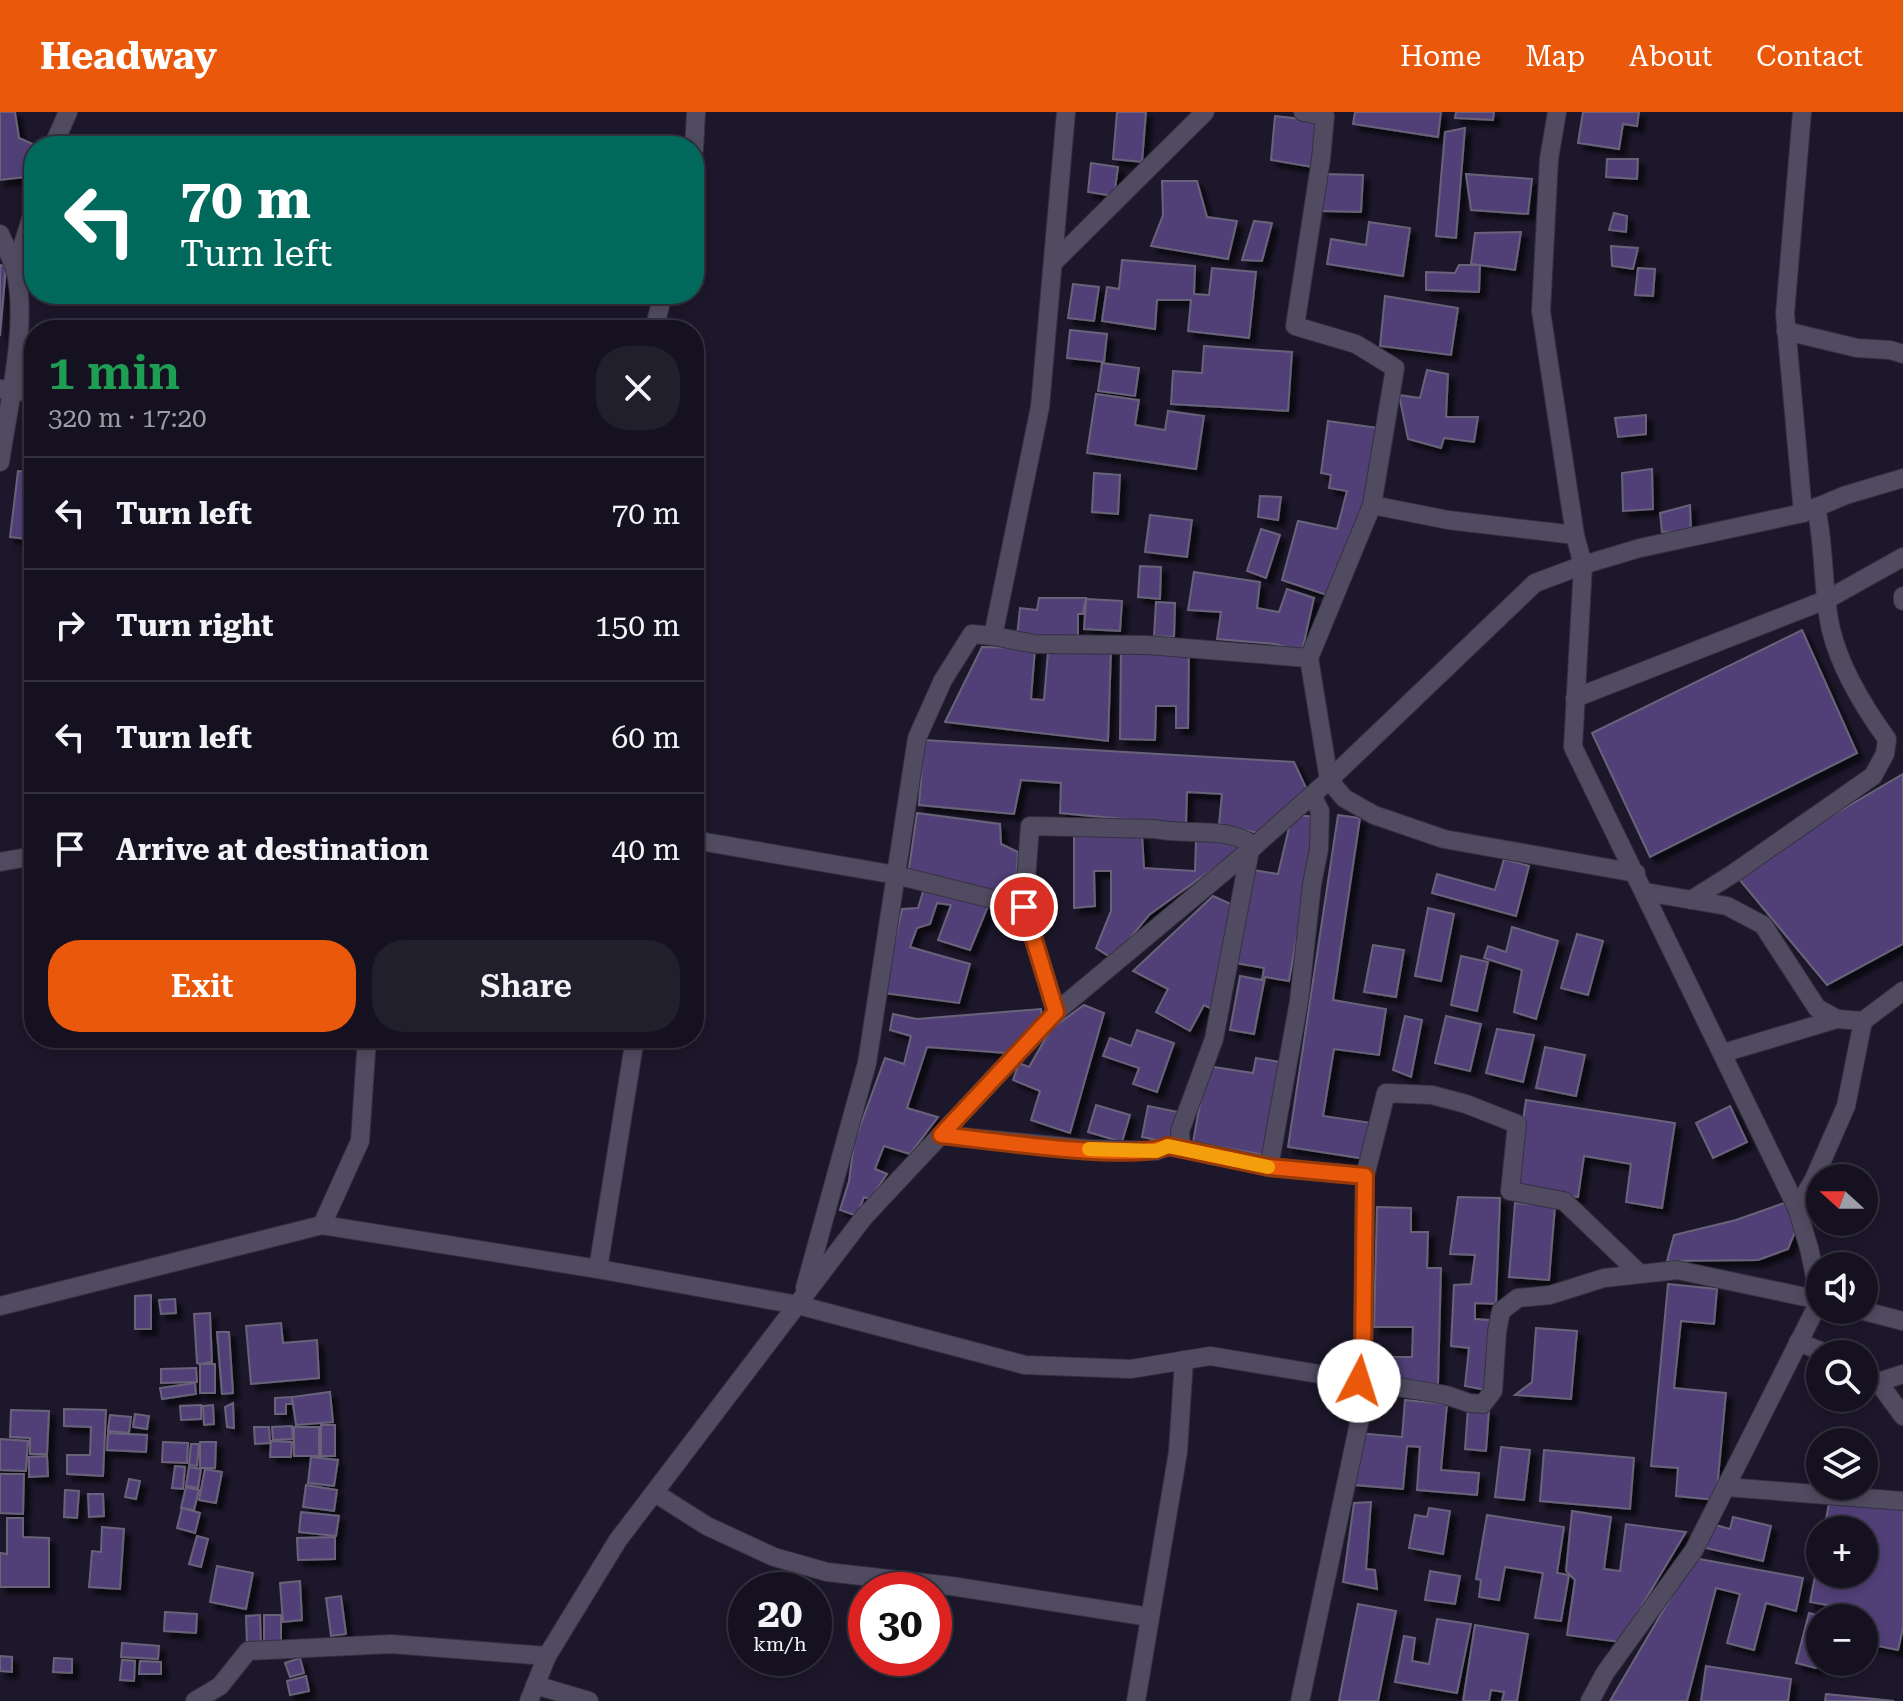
<!DOCTYPE html>
<meta charset="utf-8">
<style>
body{margin:0;font-family:"Roboto Serif",serif;background:#221f2d;color:#f1f3f6;height:100vh;display:flex;flex-direction:column;font-size:30px;white-space:nowrap}
*{box-sizing:border-box;margin:0}
p{font-size:26px;color:#9d9da5}
.icon{flex:none;width:44px;height:44px;fill:none;stroke:currentColor;stroke-width:2;stroke-linecap:round;stroke-linejoin:round}
.map{position:relative;flex:1;overflow:hidden}
.panel{position:absolute;left:24px;top:208px;width:680px;height:728px;display:flex;flex-direction:column;background:#151120;border-radius:32px;box-shadow:0 4px 12px #0003,0 0 0 2px #34313e}
.panel>*{flex:none}
.hud{position:absolute;left:24px;top:24px;width:680px;height:168px;border-radius:32px;box-shadow:0 4px 12px #0003,0 0 0 2px #34313e;background:#00695c;color:#fff;overflow:hidden}
.needle{width:52px;rotate:291deg}
.fabs{position:absolute;left:1806px;top:1052px;display:grid;gap:16px}
.fabs a{display:grid;place-items:center;width:72px;height:72px;border-radius:50%;background:#151120;box-shadow:0 4px 12px #0003,0 0 0 2px #34313e;font-size:40px}
.speed{position:absolute;left:728px;top:1460px;display:flex;gap:16px;font-size:40px;font-weight:700;text-align:center}
.speed>*{display:grid;place-content:center;width:104px;height:104px;border-radius:50%;background:#151120;box-shadow:0 4px 12px #0003,0 0 0 2px #34313e;line-height:1}
.speed small{font-size:20px;font-weight:400}
.speed .limit{border:12px solid #d22;background:#fff;color:#111}
.pin{position:absolute;display:grid;place-items:center;width:68px;height:68px;color:#fff;margin:-34px;border:4px solid #fff;border-radius:50%;box-shadow:0 2px 8px #0007}
.me{position:absolute;width:88px;margin:-44px;rotate:5deg;stroke-linejoin:round;filter:drop-shadow(0 0 6px #0008)}
.turn{display:flex;align-items:center;gap:28px;height:168px;padding:0 24px;font-size:36px}
.turn .icon{width:104px;height:104px;stroke-width:2.5}
.turn b{display:block;font-size:56px;line-height:68px}
.round{display:grid;place-items:center;flex:none;width:84px;height:84px;border-radius:32px;background:#221f2d}
.overview{display:flex;align-items:center;justify-content:space-between;height:136px;padding:0 24px}
h1{font-size:48px;font-weight:600;line-height:60px;color:#1e9e55}
.cta{display:flex;gap:16px;margin-top:auto;padding:16px 24px}
.cta a{flex:1;height:92px;border-radius:32px;background:#ea580c;color:#fff;font-size:32px;font-weight:600;line-height:92px;text-align:center}
.cta a+a{background:#221f2d;color:#f1f3f6}
ul{padding:0;list-style:none}
li{display:flex;align-items:center;gap:24px;height:112px;padding:0 24px;border-top:2px solid #34313e}
li div{flex:1}
li b{display:block;font-size:30px}
li em{font-style:normal}
header{display:flex;align-items:center;gap:48px;box-sizing:border-box;height:112px;padding:0 40px;background:#ea580c;color:#fff}
header strong{font-size:38px}
nav{display:flex;gap:44px;margin-inline-start:auto;font-size:28px}
.map>svg:first-child{display:block}
.building{fill:#514178;stroke:#69637a;stroke-width:2;filter:url(#shadow)}
.lines{fill:none;stroke-linecap:round;stroke-linejoin:round}
.minor-casing{stroke:#353140;stroke-width:20}
.minor{stroke:#514b61;stroke-width:18}
.route-casing{stroke:#983908;stroke-width:20}
.route{stroke:#ea580c;stroke-width:14}
.slow{stroke:#f59e0b;stroke-width:14}
</style>
<header>
<strong>Headway</strong>
<nav><a>Home</a><a>Map</a><a>About</a><a>Contact</a></nav>
</header>
<div class="map">
<svg width="1903" height="1589" viewBox="0 0 1903 1589">
<defs>
<filter id="shadow"><feDropShadow dx="6" dy="6" stdDeviation="2" flood-color="#0009"/></filter>
</defs>
<rect width="100%" height="100%" fill="#1c172a"/>
<!-- building -->
<g class="building">
<path d="M0 0H15L19 26 37 34H34V64L0 68Z"/>
<path d="M1117 0H1146L1142 50 1113 47Z"/>
<path d="M1355 0H1441L1438 25 1353 12Z"/>
<path d="M1456 0H1494L1493 8 1455 6Z"/>
<path d="M1583 0H1639L1637 14 1623 12 1619 37 1578 31Z"/>
<path d="M1275 4 1319 9 1313 55 1271 48Z"/>
<path d="M1465 16 1456 126 1436 124 1445 20Z"/>
<path d="M1607 47H1638L1637 67 1606 65Z"/>
<path d="M1091 51 1118 55 1114 84 1088 80Z"/>
<path d="M1324 62 1363 63 1361 100 1322 99Z"/>
<path d="M1466 62 1532 67 1528 102 1471 98Z"/>
<path d="M1162 69H1197L1207 105 1237 109 1228 147 1151 134 1163 103Z"/>
<path d="M1614 101 1627 104 1626 120 1609 118Z"/>
<path d="M1254 109 1272 111 1262 149 1242 148Z"/>
<path d="M1369 110 1410 116 1403 164 1327 152 1331 127 1366 133Z"/>
<path d="M1521 120 1515 158 1471 152 1475 121Z"/>
<path d="M1611 134 1638 136 1633 157 1612 154Z"/>
<path d="M1122 148 1195 154 1194 182 1209 183 1212 156 1256 160 1249 226 1188 219 1191 188H1157L1155 217 1102 209 1107 175 1119 177Z"/>
<path d="M0 153 6 154 0 224Z"/>
<path d="M1459 153H1480L1479 180 1426 178V160L1455 161Z"/>
<path d="M1638 156 1655 157 1653 184 1635 183Z"/>
<path d="M1073 172 1099 175 1094 209 1068 206Z"/>
<path d="M1385 184 1458 196 1451 243 1380 234Z"/>
<path d="M1070 218 1107 222 1104 250 1067 246Z"/>
<path d="M1204 234 1292 240 1288 299 1171 292 1173 259 1202 261Z"/>
<path d="M1102 251 1139 256 1135 284 1098 279Z"/>
<path d="M1427 258 1448 262 1446 305H1478L1474 330 1444 326 1441 336 1408 327 1399 283 1420 286Z"/>
<path d="M1096 282 1139 288 1135 313 1165 318 1168 299 1204 304 1196 357 1087 341Z"/>
<path d="M1646 303V322L1618 325 1615 306Z"/>
<path d="M1328 309 1379 316 1367 393 1330 484 1282 468 1298 409 1337 417 1347 379 1329 376 1331 363 1321 361Z"/>
<path d="M1652 357 1653 397 1623 399 1622 361Z"/>
<path d="M18 359 34 361V386L27 427 10 425Z"/>
<path d="M1094 361 1120 363 1118 402 1092 400Z"/>
<path d="M1260 384 1281 385 1278 408 1258 405Z"/>
<path d="M1690 393 1691 419 1662 420 1660 401Z"/>
<path d="M1150 403 1192 408 1187 445 1145 440Z"/>
<path d="M1261 417 1280 423 1266 466 1247 459Z"/>
<path d="M1140 454 1161 455 1160 487 1138 485Z"/>
<path d="M1194 460 1260 470 1257 496 1279 500 1287 477 1314 486 1302 539 1275 532 1217 527 1221 500 1188 498Z"/>
<path d="M1039 486H1086L1083 502H1078V524H1017L1020 496 1037 498Z"/>
<path d="M1086 487 1122 489 1120 519 1084 517Z"/>
<path d="M1156 490 1175 491 1174 525 1154 524Z"/>
<path d="M1802 518 1857 641 1650 745 1592 621Z"/>
<path d="M982 535 1035 536 1031 587 1044 588 1048 540 1111 538 1108 629 945 610Z"/>
<path d="M1121 539H1189L1188 616H1176V594H1156L1155 628 1120 627Z"/>
<path d="M924 628 1294 650 1307 678 1262 722 1219 712 1222 682 1187 680 1186 713 1060 701 1061 671 1021 668 1014 702 919 693Z"/>
<path d="M1903 662V832L1827 873 1734 761Z"/>
<path d="M917 701 1000 712 1001 732 1018 740 1015 783 908 763Z"/>
<path d="M1292 703 1318 705 1289 869 1265 865 1254 922 1230 918 1240 864 1262 868 1264 856 1235 851 1253 758 1278 762Z"/>
<path d="M1338 703 1360 706 1333 888 1386 897 1379 943 1334 937 1323 1004 1372 1011 1366 1047 1288 1035Z"/>
<path d="M1074 720 1142 723 1144 756 1195 759 1196 728 1246 733 1149 803 1113 847 1096 836 1111 799V759H1094L1095 794 1074 796Z"/>
<path d="M1504 747 1529 754 1516 804 1432 781 1437 762 1495 778Z"/>
<path d="M925 773 989 792 970 838 938 828 951 793 937 791 930 812 917 816 910 835 970 852 959 891 883 881 902 797 918 796Z"/>
<path d="M1213 784 1231 792 1212 897 1204 893 1190 919 1156 900 1168 877 1133 859Z"/>
<path d="M1428 796 1454 802 1441 869 1415 864Z"/>
<path d="M1512 815 1558 829 1536 907 1514 900 1522 858 1484 846 1488 834 1506 840Z"/>
<path d="M1577 822 1603 829 1588 883 1561 876Z"/>
<path d="M1373 833 1404 838 1396 885 1364 880Z"/>
<path d="M1461 844 1488 850 1477 899 1451 893Z"/>
<path d="M1084 893 1104 901 1070 1021 1031 1008 1040 979 1013 968 1019 951 1029 955 1051 917Z"/>
<path d="M1041 897 1042 909 1006 941 927 935 907 996 938 1005 910 1042 884 1034 875 1057 887 1062 870 1087 864 1085 857 1104 840 1098 849 1069 854 1031 885 946 904 952 911 924 890 918 893 902 917 907Z"/>
<path d="M1405 904 1422 908 1411 965 1393 958Z"/>
<path d="M1446 904 1481 912 1470 959 1435 951Z"/>
<path d="M1497 917 1534 923 1523 970 1486 961Z"/>
<path d="M1137 918 1174 931 1157 980 1133 972 1139 956 1103 944 1110 926 1131 934Z"/>
<path d="M1545 935 1585 943 1576 984 1536 976Z"/>
<path d="M1256 946 1281 950 1265 1043 1193 1030 1207 954 1253 961Z"/>
<path d="M1526 988 1675 1011 1662 1096 1626 1090 1631 1052 1584 1044 1578 1085 1513 1075Z"/>
<path d="M1096 993 1130 1003 1122 1030 1088 1020Z"/>
<path d="M1148 994 1178 1000 1172 1031 1142 1025Z"/>
<path d="M1730 994 1747 1030 1713 1046 1696 1011Z"/>
<path d="M1458 1085 1500 1086 1496 1192 1475 1191V1207L1490 1208 1486 1278 1465 1274 1469 1236 1451 1234 1454 1173 1471 1172 1475 1143 1450 1142Z"/>
<path d="M1787 1090 1797 1115 1788 1137 1758 1148 1667 1149 1674 1123 1736 1108Z"/>
<path d="M1515 1091 1555 1094 1549 1168 1509 1165Z"/>
<path d="M1377 1095 1411 1096V1120H1428L1427 1156H1441L1438 1272 1391 1271V1245H1412L1413 1215H1374Z"/>
<path d="M1668 1172 1717 1177 1714 1212 1681 1209 1674 1276 1726 1281 1716 1388 1676 1384 1678 1356 1651 1354Z"/>
<path d="M151 1183V1217H135V1184Z"/>
<path d="M175 1187 176 1201 161 1202 159 1188Z"/>
<path d="M210 1201 212 1250 200 1252 197 1251 194 1202Z"/>
<path d="M281 1211 283 1231 317 1228 319 1266 251 1272 246 1214Z"/>
<path d="M1536 1216 1577 1219 1571 1287 1515 1283 1532 1270Z"/>
<path d="M217 1220H229L233 1281 222 1282Z"/>
<rect x="200" y="1252" width="15" height="29"/>
<path d="M196 1256 197 1270 161 1271V1257Z"/>
<path d="M195 1271 196 1282 162 1287 160 1276Z"/>
<path d="M330 1280 333 1310 296 1313 292 1285Z"/>
<path d="M292 1285V1292H286V1302H275V1286Z"/>
<path d="M1405 1288 1447 1292 1441 1358 1479 1361 1477 1383 1417 1378 1420 1335 1407 1334 1403 1377 1354 1373 1358 1321 1402 1325Z"/>
<path d="M233 1291 234 1316 227 1315 225 1295Z"/>
<path d="M201 1293V1307L181 1308 180 1294Z"/>
<path d="M213 1293 214 1312 204 1313 203 1294Z"/>
<path d="M1468 1296 1489 1298 1486 1339 1465 1337Z"/>
<path d="M64 1297 106 1298 103 1364 67 1362V1343H90L91 1315 64 1314Z"/>
<path d="M11 1298 49 1299 47 1342H30V1326L10 1325Z"/>
<path d="M135 1302 149 1304 147 1317 133 1315Z"/>
<path d="M110 1303 131 1305 129 1321 108 1319Z"/>
<rect x="321" y="1313" width="14" height="31"/>
<path d="M292 1314 293 1327 273 1328 272 1315Z"/>
<path d="M254 1315H269L270 1331 255 1332Z"/>
<rect x="294" y="1315" width="25" height="29"/>
<path d="M108 1321 147 1323 146 1340 107 1338Z"/>
<path d="M0 1327 28 1329 26 1359 0 1358Z"/>
<path d="M271 1329 292 1330 291 1345H270Z"/>
<path d="M163 1330 188 1331 187 1351 162 1350Z"/>
<path d="M200 1330H216L215 1356H200Z"/>
<path d="M191 1332H199L197 1354 189 1353Z"/>
<path d="M1501 1335 1530 1338 1524 1388 1495 1385Z"/>
<path d="M1544 1338 1634 1346 1630 1397 1540 1389Z"/>
<path d="M47 1344 48 1364 29 1365V1345Z"/>
<path d="M311 1345 338 1348 334 1374 308 1371Z"/>
<path d="M175 1354 185 1355 183 1377 172 1376Z"/>
<path d="M189 1355 201 1357 198 1376 186 1374Z"/>
<path d="M205 1357 222 1360 216 1391 199 1388Z"/>
<path d="M0 1362H24L23 1402 0 1401Z"/>
<path d="M129 1367 140 1369 136 1387 125 1385Z"/>
<path d="M306 1373 337 1378 334 1399 303 1395Z"/>
<path d="M186 1375 199 1378 194 1398 181 1396Z"/>
<path d="M65 1378 79 1379 77 1406 64 1405Z"/>
<path d="M88 1382H103L104 1404 89 1405Z"/>
<path d="M1830 1386 1903 1398V1516L1898 1538 1864 1531V1506H1862L1861 1499 1810 1490 1820 1439V1462H1864V1418H1824Z"/>
<path d="M1371 1390 1366 1457 1375 1458 1377 1477 1343 1470 1354 1391Z"/>
<path d="M182 1396 200 1401 195 1421 177 1416Z"/>
<path d="M1429 1396 1450 1399 1443 1442 1409 1436 1415 1403 1427 1405Z"/>
<path d="M1572 1399 1611 1405 1604 1457 1620 1459 1626 1412 1686 1420 1620 1530 1567 1523 1575 1468 1566 1459Z"/>
<path d="M301 1400 339 1404 336 1424 299 1420Z"/>
<path d="M1487 1403 1564 1415 1557 1461 1569 1463 1561 1509 1535 1506 1543 1461 1505 1455 1499 1488 1479 1485 1481 1468 1476 1467Z"/>
<path d="M1733 1405 1771 1414 1763 1449 1706 1436 1712 1412 1730 1417Z"/>
<path d="M7 1406H23V1425L49 1426V1475H0V1441L7 1442Z"/>
<path d="M102 1415 124 1417 120 1477 89 1475 92 1439 101 1440Z"/>
<path d="M197 1424 208 1427 201 1455 189 1452Z"/>
<path d="M335 1425V1447L298 1448 297 1426Z"/>
<path d="M1694 1446 1803 1466 1796 1499 1766 1491 1754 1538 1727 1531 1740 1482 1716 1476 1687 1589H1610Z"/>
<path d="M217 1454 253 1461 246 1497 210 1490Z"/>
<path d="M1430 1459 1460 1464 1455 1492 1425 1488Z"/>
<path d="M300 1469 302 1508 283 1510 280 1471Z"/>
<path d="M341 1484 346 1522 331 1524 326 1486Z"/>
<path d="M1358 1492 1396 1499 1378 1589H1339Z"/>
<path d="M165 1500 197 1502 196 1521 164 1519Z"/>
<path d="M1809 1501 1828 1506H1820V1540L1816 1556 1796 1551Z"/>
<path d="M260 1503 261 1533 247 1534 246 1504Z"/>
<rect x="264" y="1503" width="17" height="29"/>
<path d="M1437 1507 1471 1512 1457 1581 1395 1570 1404 1524 1415 1526 1412 1549 1429 1552Z"/>
<path d="M1475 1513 1528 1522 1517 1589H1502L1504 1580 1491 1578 1489 1589H1463Z"/>
<path d="M122 1531 159 1534 158 1547 121 1545Z"/>
<path d="M0 1544 12 1545V1560L0 1559Z"/>
<path d="M54 1546 72 1547V1561L53 1560Z"/>
<path d="M300 1546 304 1561 290 1565 285 1551Z"/>
<path d="M122 1548 135 1549 134 1569 120 1568Z"/>
<path d="M140 1549 161 1550V1562H139Z"/>
<path d="M1706 1554 1791 1567 1788 1589H1701Z"/>
<path d="M306 1564 309 1579 290 1583 287 1569Z"/>
<path d="M1826 1582 1894 1589H1825Z"/>
</g>
<g class="lines">
<!-- minor casing -->
<g class="minor-casing">
<g id="minor">
<path d="M1303 0 1325 4 1321 47 1295 214 1356 232 1395 256 1372 393 1309 546"/>
<path d="M1557 0 1549 47 1541 199 1575 423 1583 453 1573 635 1797 1096 1809 1136 1820 1188 1694 1438 1605 1561 1590 1589"/>
<path d="M1802 0 1785 202 1803 401"/>
<path d="M53 34 68 0"/>
<path d="M694 38 696 0"/>
<path d="M0 122C5 133 11 145 15 157 29 211 8 295 0 350"/>
<path d="M1053 151 1205 0"/>
<path d="M15 158 34 97"/>
<path d="M654 218 663 182"/>
<path d="M1786 219 1857 236 1890 238 1903 242"/>
<path d="M1 277 34 281"/>
<path d="M1372 393 1448 408 1575 423"/>
<path d="M1903 484V489"/>
<path d="M993 524 1035 532 1147 533 1309 546 1329 668 1344 686 1374 703 1444 727 1636 761"/>
<path d="M1575 586 1828 487 1903 445"/>
<path d="M1312 683 1320 699 1319 737 1312 772 1299 889 1269 1055 1365 1064 1386 981 1432 983 1466 992 1517 1012 1510 1079 1564 1089 1640 1162"/>
<path d="M694 728 896 763 1024 795 1056 900"/>
<path d="M0 750 34 744"/>
<path d="M1645 780 1727 794 1763 813 1817 896 1837 907 1863 909 1903 879"/>
<path d="M1691 788 1734 761 1873 664 1885 642 1887 627C1863 594 1841 558 1831 518 1822 478 1825 435 1816 395"/>
<path d="M1024 795 1030 714 1155 717C1187 724 1227 713 1255 734"/>
<path d="M1723 941 1837 907"/>
<path d="M941 1023 1088 1037 1156 1039 1168 1034 1181 1036 1180 1019 1214 927 1250 738"/>
<path d="M1181 1036 1269 1055"/>
<path d="M1797 1096 1814 1067 1846 994 1863 909"/>
<path d="M322 1113 360 1029 367 926"/>
<path d="M598 1157 635 926"/>
<path d="M805 1176 867 951 917 626 943 568 972 522 993 524 1040 295 1066 0"/>
<path d="M0 1194 322 1113 598 1157 798 1193 1025 1253 1131 1257 1210 1244 1446 1283 1469 1291 1483 1292 1493 1279 1497 1220 1501 1199 1518 1186 1550 1183 1604 1166 1677 1158 1820 1188"/>
<path d="M1860 1198 1903 1209"/>
<path d="M1798 1230 1828 1242"/>
<path d="M1864 1261 1878 1270 1903 1304"/>
<path d="M1359 1269 1363 1248 1365 1064"/>
<path d="M1878 1270 1903 1262"/>
<path d="M1726 1375 1903 1389"/>
<path d="M655 1381 707 1414 774 1445 827 1460 951 1474 1150 1505"/>
<path d="M535 1573 589 1589"/>
<path d="M195 1589 220 1574 248 1539 391 1532 547 1544"/>
<path d="M529 1589 547 1544 618 1428 864 1105 1056 900 1250 738 1329 668 1535 471 1583 453 1640 436 1803 401 1846 383 1903 366"/>
<path d="M1136 1589 1178 1340 1184 1248"/>
<path d="M1300 1589 1359 1311 1372 1271"/>
</g>
</g>
<!-- minor -->
<use href="#minor" class="minor"/>
</g>
<g class="lines">
<!-- route casing -->
<g class="route-casing">
<path id="route" d="M1024 795 1056 900 941 1023C988 1028 1132 1050 1168 1034L1269 1055 1365 1064 1363 1248 1359 1269"/>
</g>
<!-- route -->
<use href="#route" class="route"/>
<!-- slow -->
<path class="slow" d="M1089 1037 1156 1039 1168 1034 1268 1055"/>
</g>
</svg>
<div class="fabs">
<a><svg class="needle" viewBox="-14 -14 28 28"><path d="M0-13l5 13h-10z" fill="#e53935"/><path d="M0 13l5-13h-10z" fill="#9d9da5"/></svg></a>
<a><svg class="icon" aria-label="sound" viewBox="0 0 24 24"><path d="M4 9h4l5-4v14l-5-4H4zM17 9q2 3 0 6"/></svg></a>
<a><svg class="icon" aria-label="search" viewBox="0 0 24 24"><circle cx="10" cy="10" r="6"/><path d="M15 15l6 6"/></svg></a>
<a><svg class="icon" aria-label="layers" viewBox="0 0 24 24"><path d="M12 4l9 5-9 5-9-5zM3 14l9 5 9-5"/></svg></a>
<a>+</a>
<a>−</a>
</div>
<div class="speed"><div>20<small>km/h</small></div><div class="limit">30</div></div>
<div class="pin" style="left:1024px;top:795px;background:#d93025"><svg class="icon" aria-label="arrive" viewBox="0 0 24 24"><path d="M6 21V4h12l-3 4 3 4H6"/></svg></div>
<svg class="me" style="left:1359px;top:1269px" viewBox="-20 -20 40 40"><circle r="19" fill="#fff"/><path d="M0-13L10 11 0 6-10 11z" fill="#ea580c"/></svg>
<div class="hud">
<div class="turn"><svg class="icon" aria-label="left" viewBox="0 0 24 24"><path d="M17 20v-9H6M10 6l-5 5 5 5"/></svg><div><b>70 m</b>Turn left</div></div>
</div>
<section class="panel">
<div class="overview"><div><h1>1 min</h1><p>320 m · 17:20</p></div><a class="round"><svg class="icon" aria-label="close" viewBox="0 0 24 24"><path d="M6 6l12 12M18 6L6 18"/></svg></a></div>
<ul>
<li><svg class="icon" aria-label="left" viewBox="0 0 24 24"><path d="M17 20v-9H6M10 6l-5 5 5 5"/></svg><div><b>Turn left</b></div><em>70 m</em></li>
<li><svg class="icon" aria-label="right" viewBox="0 0 24 24"><path d="M7 20v-9h11M14 6l5 5-5 5"/></svg><div><b>Turn right</b></div><em>150 m</em></li>
<li><svg class="icon" aria-label="left" viewBox="0 0 24 24"><path d="M17 20v-9H6M10 6l-5 5 5 5"/></svg><div><b>Turn left</b></div><em>60 m</em></li>
<li><svg class="icon" aria-label="arrive" viewBox="0 0 24 24"><path d="M6 21V4h12l-3 4 3 4H6"/></svg><div><b>Arrive at destination</b></div><em>40 m</em></li>
</ul>
<div class="cta"><a>Exit</a><a>Share</a></div>
</section>
</div>
